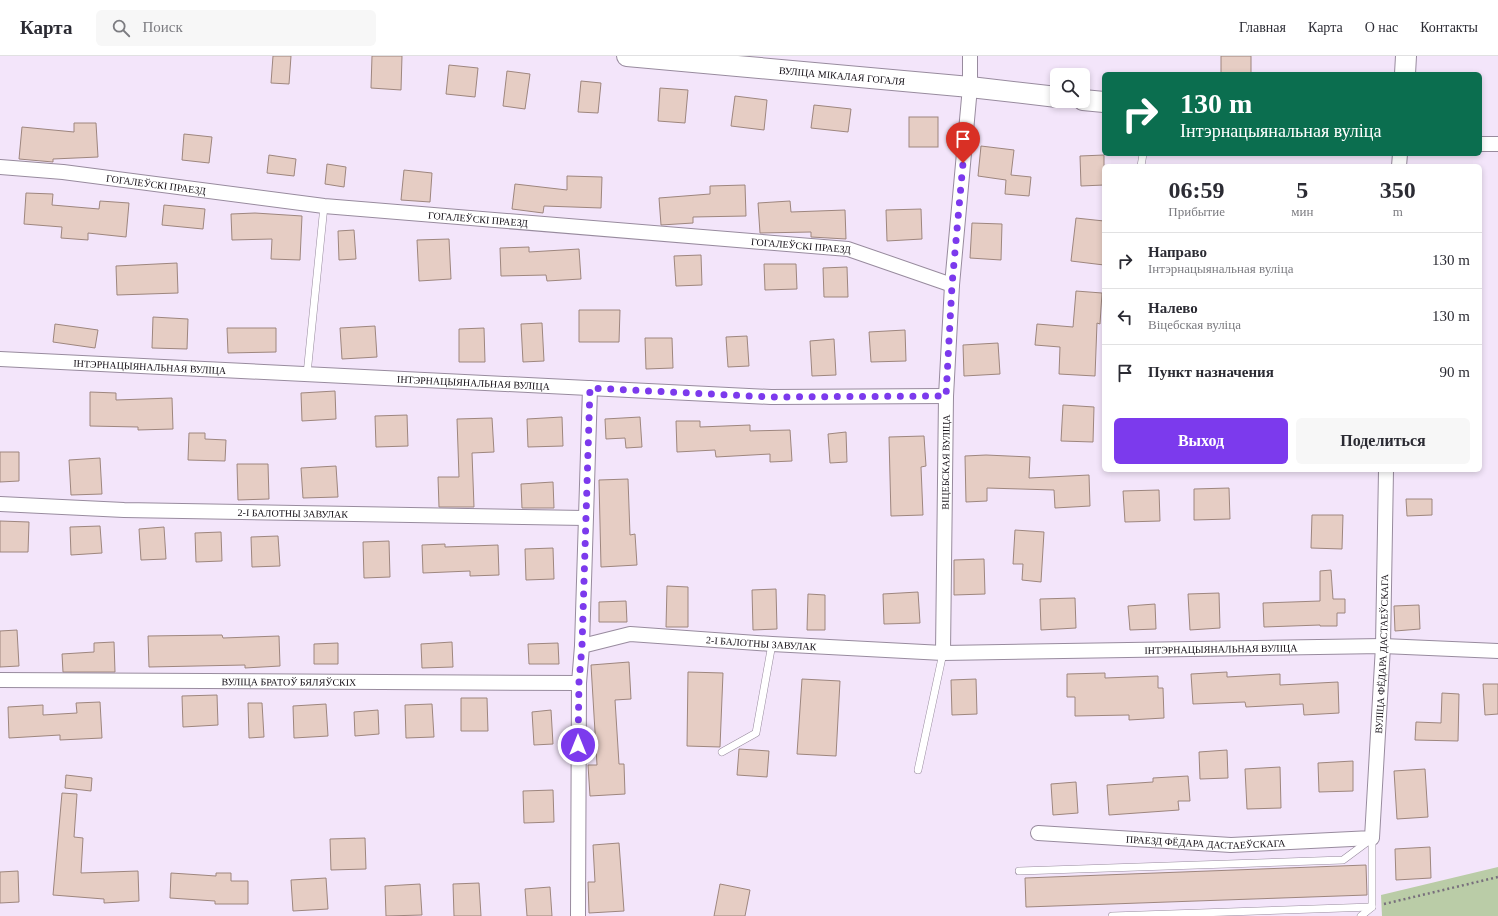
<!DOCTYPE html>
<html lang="ru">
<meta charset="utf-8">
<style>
body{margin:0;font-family:"Times New Roman",serif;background:#f7f7f7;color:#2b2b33;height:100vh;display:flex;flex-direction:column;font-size:15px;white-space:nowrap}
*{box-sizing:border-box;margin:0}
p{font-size:13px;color:#7c7c81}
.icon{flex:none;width:22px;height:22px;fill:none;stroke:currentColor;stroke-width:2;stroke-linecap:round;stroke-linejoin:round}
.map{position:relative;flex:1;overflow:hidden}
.sheet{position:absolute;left:1102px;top:108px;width:380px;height:308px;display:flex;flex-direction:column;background:#fff;border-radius:6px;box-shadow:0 2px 6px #0003}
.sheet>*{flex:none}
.hud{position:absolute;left:1102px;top:16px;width:380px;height:84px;border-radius:6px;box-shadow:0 2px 6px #0003;background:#0b6e4f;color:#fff;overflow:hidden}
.buttons{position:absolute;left:1050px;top:12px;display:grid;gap:8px}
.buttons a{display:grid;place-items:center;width:40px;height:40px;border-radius:6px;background:#fff;box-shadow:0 2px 6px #0003;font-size:20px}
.pin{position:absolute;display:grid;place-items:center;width:34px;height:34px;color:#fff;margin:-41px -17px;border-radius:50% 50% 50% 0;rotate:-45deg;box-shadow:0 0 4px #0007}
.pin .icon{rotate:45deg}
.me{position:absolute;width:44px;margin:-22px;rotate:0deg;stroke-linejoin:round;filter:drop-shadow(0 0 3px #0008)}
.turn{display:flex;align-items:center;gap:14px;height:84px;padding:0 12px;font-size:18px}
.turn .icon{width:52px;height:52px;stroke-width:2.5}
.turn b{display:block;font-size:28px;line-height:34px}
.eta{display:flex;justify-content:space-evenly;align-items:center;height:68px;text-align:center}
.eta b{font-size:24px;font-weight:600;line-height:28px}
.primary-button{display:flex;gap:8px;margin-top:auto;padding:8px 12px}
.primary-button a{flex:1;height:46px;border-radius:6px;background:#7c3aed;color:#fff;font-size:16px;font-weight:600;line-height:46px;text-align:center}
.primary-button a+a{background:#f7f7f7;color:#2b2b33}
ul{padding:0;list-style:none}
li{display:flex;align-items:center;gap:12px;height:56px;padding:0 12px;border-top:1px solid #e1e1e2}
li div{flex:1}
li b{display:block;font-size:15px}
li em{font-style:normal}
header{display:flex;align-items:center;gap:24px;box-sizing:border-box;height:56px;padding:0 20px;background:#fff;border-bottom:1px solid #e1e1e2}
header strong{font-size:19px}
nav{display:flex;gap:22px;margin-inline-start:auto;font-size:14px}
.search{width:280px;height:36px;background:#f7f7f7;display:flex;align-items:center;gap:10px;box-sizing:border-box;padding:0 14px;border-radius:6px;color:#7c7c81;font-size:15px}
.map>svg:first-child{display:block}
.green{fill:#bacca7}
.building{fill:#e6cdc4;stroke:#9e867e}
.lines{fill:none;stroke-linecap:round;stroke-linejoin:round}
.lane-casing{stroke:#988b9e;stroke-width:8}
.street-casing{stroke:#988b9e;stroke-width:16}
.secondary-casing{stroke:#988b9e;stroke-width:22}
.path{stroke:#786f7c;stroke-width:2.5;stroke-dasharray:2 3;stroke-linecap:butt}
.lane{stroke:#fff;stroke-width:7}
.street{stroke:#fff;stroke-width:14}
.secondary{stroke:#fff;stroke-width:20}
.route{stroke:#7c3aed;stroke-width:7;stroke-dasharray:0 12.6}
.labels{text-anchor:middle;stroke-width:3.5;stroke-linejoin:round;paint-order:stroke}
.street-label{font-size:10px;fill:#130e15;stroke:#fff}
</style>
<header>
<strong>Карта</strong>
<div class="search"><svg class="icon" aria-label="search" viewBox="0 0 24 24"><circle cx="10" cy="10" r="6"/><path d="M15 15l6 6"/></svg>Поиск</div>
<nav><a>Главная</a><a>Карта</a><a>О нас</a><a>Контакты</a></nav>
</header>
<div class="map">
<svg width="1498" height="860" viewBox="0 0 1498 860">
<rect width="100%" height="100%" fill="#f3e5fa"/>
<!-- green -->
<path class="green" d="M1498 811V860H1382L1381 839Z"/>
<!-- building -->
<g class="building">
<path d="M273 0H291L289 28 271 27Z"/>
<path d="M372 0H402L401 34 371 32Z"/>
<rect x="1221" y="0" width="30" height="18"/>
<path d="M449 9 478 12 475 41 446 38Z"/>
<path d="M507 15 530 18 525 53 503 50Z"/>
<path d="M581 25 601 27 598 57 578 56Z"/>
<path d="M660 32 688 34 685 67 658 65Z"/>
<path d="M735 40 767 44 764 74 731 70Z"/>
<path d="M814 49 851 53 848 76 811 72Z"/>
<rect x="909" y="61" width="29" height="30"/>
<path d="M74 67H96L98 101 53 103V106L19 103 22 71 74 76Z"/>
<path d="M184 78 212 81 209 107 182 104Z"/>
<path d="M981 90 1014 94 1011 119 1031 121 1029 140 1005 138 1006 124 978 120Z"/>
<path d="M269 99 296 103 294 120 267 117Z"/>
<path d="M1104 99V129L1081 130 1080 100Z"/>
<path d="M327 108 346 111 344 131 325 128Z"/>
<path d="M404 114 432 117 430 146 401 144Z"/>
<path d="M567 120 602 121 601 152 544 150 543 157 512 153 515 128 567 134Z"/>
<path d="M745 129 746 160 693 161V167L661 169 659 142 710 138V130Z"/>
<path d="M26 137 53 138 52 149 99 153 100 145 129 147 126 181 88 177V184L61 182 62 171 24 168Z"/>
<path d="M790 145 791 156 845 154 846 183 811 181V176L760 177 758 147Z"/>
<path d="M164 149 205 153 203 173 162 169Z"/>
<path d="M921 153 922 183 887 185 886 154Z"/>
<path d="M255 157 302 160 300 204 271 203 272 183 232 184 231 158Z"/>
<path d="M1076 162 1104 165V209L1071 205Z"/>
<path d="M972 167 1002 168 1001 204 970 202Z"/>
<path d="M354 174 356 203 339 204 338 175Z"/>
<path d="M449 183 451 223 419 225 417 184Z"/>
<path d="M529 191V196L579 193 581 223 547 225 546 219 501 220 500 192Z"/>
<path d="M701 199 702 229 676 230 674 200Z"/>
<path d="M177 207 178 237 117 239 116 210Z"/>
<path d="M764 208H796L797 233 765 234Z"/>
<path d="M847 211 848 241H824L823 212Z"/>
<path d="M1076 235 1102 237 1100 268 1097 267 1095 320 1059 318 1060 291 1035 289 1037 268 1073 271Z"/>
<path d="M579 254H620L619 286H579Z"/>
<path d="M153 261 188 263 187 293 152 292Z"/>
<path d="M542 267 544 305 523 306 521 268Z"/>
<path d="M55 268 98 274 95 292 53 286Z"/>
<path d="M375 270 377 301 342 303 340 272Z"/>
<path d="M227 272H276V296L228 297Z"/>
<path d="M484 272 485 306H459V273Z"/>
<path d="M905 274 906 305 871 306 869 276Z"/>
<path d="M747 280 749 310 728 311 726 281Z"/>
<path d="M645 282H672L673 312 646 313Z"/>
<path d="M834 283 836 319 812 320 810 285Z"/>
<path d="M998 287 1000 318 964 320 963 289Z"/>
<path d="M335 335 336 363 302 365 301 337Z"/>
<path d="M90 336 116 337V344L172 342 173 373 138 374V371L90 370Z"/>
<path d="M1063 349 1094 351 1093 386 1061 385Z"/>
<path d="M407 359 408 390 376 391 375 360Z"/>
<path d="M562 361 563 390 528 391 527 363Z"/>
<path d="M640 361 642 391 626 392 625 382 606 383 605 363Z"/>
<path d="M492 362 494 396 472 397 474 451H439L438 421H459L457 363Z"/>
<path d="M676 365H700V371L750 369V375L790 374 792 405 770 406V398L716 401 715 394 677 396Z"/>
<path d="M846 376 847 406 830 407 828 378Z"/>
<path d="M189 377H205V383L226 384 225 405 188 404Z"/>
<path d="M924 380 926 410 921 411 923 459 891 460 889 381Z"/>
<path d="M0 396H19V425L0 426Z"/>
<path d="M986 399 1030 401 1029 422 1089 419 1090 450 1055 452 1054 434 987 432V445L966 446 965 400Z"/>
<path d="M100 402 102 438 71 439 69 404Z"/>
<path d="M237 408H268L269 443 238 444Z"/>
<path d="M336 410 338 441 303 442 301 412Z"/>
<path d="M628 423 630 479 635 478 637 509 601 511 599 424Z"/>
<path d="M553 426 554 452H522L521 428Z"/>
<path d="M1229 432 1230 463 1194 464V433Z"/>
<path d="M1159 434 1160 465 1125 466 1123 435Z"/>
<path d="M1406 443H1432V459L1407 460Z"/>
<path d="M1312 459H1343L1342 493 1311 492Z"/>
<path d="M0 465 29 466 28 496H0Z"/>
<path d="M100 470 102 497 71 499 70 471Z"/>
<path d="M164 471 166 503 141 504 139 473Z"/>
<path d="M1015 474 1044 476 1041 526 1022 524 1023 508H1013Z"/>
<path d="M221 476 222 505 196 506 195 477Z"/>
<path d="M278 480 280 510 252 511 251 481Z"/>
<path d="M389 485 390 521 364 522 363 486Z"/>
<path d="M445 488V491L498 489 499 519 470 520V515L423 517 422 489Z"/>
<path d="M553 492 554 523 526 524 525 493Z"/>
<path d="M984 503 985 538 954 539V504Z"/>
<path d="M1331 514 1333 543H1345V557H1337V570H1320V569L1264 571 1263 547 1320 545V515Z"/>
<path d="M667 530 688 531V571H666Z"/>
<path d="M776 533 777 573 753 574 752 534Z"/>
<path d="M918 536 920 567 884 568 883 538Z"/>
<path d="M1219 537 1220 572 1190 574 1188 538Z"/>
<path d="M808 538 825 539V574H807Z"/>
<path d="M1075 542 1076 572 1041 574 1040 543Z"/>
<path d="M626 545 627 566H599V546Z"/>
<path d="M1155 548 1156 573 1130 574 1128 550Z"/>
<path d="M1419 549 1420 573 1395 575 1394 550Z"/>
<path d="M17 574 19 610 0 611V575Z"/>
<path d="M222 579 223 582 279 580 280 610 245 612V609L149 611 148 580Z"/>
<path d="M114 586 115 616H63L62 598 94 596V587Z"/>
<path d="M452 586 453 611 422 612 421 588Z"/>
<path d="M338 587V608H314V588Z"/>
<path d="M558 587 559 608H529L528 588Z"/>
<path d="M629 606 631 643 615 644 619 708H624L625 738 590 740 588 709H597L591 609Z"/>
<path d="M688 616 723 617 720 691 687 690Z"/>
<path d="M1227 616V621L1280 618V629L1338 626 1339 657 1304 659 1303 648 1246 651 1245 646 1193 648 1191 618Z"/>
<path d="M1105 617V622L1158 620V632H1163L1164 662 1129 664V659L1075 660V641H1067V618Z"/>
<path d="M802 623 840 625 836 700 797 698Z"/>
<path d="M976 623 977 658 952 659 951 624Z"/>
<path d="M1483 628H1498V658L1485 659Z"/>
<path d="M1442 637 1459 638 1458 685 1415 684 1416 666 1441 667Z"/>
<path d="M217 639 218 669 183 671 182 640Z"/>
<path d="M461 642H487L488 675H461Z"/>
<path d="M100 646 102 682 60 684V679L9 682 8 651 43 649V659L77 657 76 647Z"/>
<path d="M248 647H262L264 681 249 682Z"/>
<path d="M326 648 328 680 294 682 293 650Z"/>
<path d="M432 648 434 681 406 682 405 649Z"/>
<path d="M378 654 379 678 355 680 354 656Z"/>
<path d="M551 654 553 688 534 689 532 656Z"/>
<path d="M739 693 769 695 767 721 737 719Z"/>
<path d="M1227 694 1228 722 1200 723 1199 696Z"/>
<path d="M1353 705V735L1319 736 1318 707Z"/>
<path d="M1280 711 1281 752 1247 753 1245 713Z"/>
<path d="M1425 713 1428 761 1397 763 1394 715Z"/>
<path d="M66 719 92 722 91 735 65 732Z"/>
<path d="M1188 720 1190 745H1178L1179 754 1109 759 1107 729 1153 726V722Z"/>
<path d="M1076 726 1078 757 1053 759 1051 728Z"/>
<path d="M553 734 554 766 524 767 523 735Z"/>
<path d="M62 737 77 738 74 781 83 782 81 817 138 815 139 845 104 847V843L53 839Z"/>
<path d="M365 782 366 813 331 814 330 783Z"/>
<path d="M619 787 624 855 589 857 588 826H595L593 789Z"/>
<path d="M1430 791 1431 822 1396 824 1395 793Z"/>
<path d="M1366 809 1367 839 1026 851 1025 822Z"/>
<path d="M18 815 19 846 0 847V816Z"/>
<path d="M171 817 216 820V817H231V825H248V848H215V845L170 842Z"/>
<path d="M326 822 328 853 293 855 291 824Z"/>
<path d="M479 827 481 860H454L453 828Z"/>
<path d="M420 828 422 859 386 860 385 830Z"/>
<path d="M720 828 750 834 745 860H714Z"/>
<path d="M550 831 552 860H527L525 833Z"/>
</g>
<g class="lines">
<!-- lane casing -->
<g class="lane-casing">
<g id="lane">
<path d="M1141 110 1143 98"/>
<path d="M307 318 324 150"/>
<path d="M722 696 756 677 772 588"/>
<path d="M918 714 943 597"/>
<path d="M1019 815 1343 804 1370 784"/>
<path d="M1112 860 1372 851"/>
<path d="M1361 860 1372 851V782"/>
</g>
</g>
<!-- street casing -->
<g class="street-casing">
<g id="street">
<path d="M1480 88H1498"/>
<path d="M1399 110 1400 98"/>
<path id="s1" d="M0 111 63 116 324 150 848 193 952 229"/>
<path id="s2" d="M0 303 771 341 946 340"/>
<path id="s3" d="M0 448 124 454 585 462"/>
<path id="s4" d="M582 590 630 578 772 588 943 597 1383 590 1498 595"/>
<path id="s5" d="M943 597 946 340 952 229 970 31V0"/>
<path id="s6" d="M0 624 579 627"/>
<path id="s7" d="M1038 777 1231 789 1372 782 1383 590 1386 414"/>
<path d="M578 860 579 627 582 590 590 332"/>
</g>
</g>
<!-- secondary casing -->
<g class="secondary-casing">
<g id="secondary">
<path id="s8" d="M627 0 970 31 1057 41"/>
<path d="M1405 18 1406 0"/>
<path d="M1083 44 1104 46"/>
</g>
</g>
<!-- path -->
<path class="path" d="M1384 848 1498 821"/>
<!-- lane -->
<use href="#lane" class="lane"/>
<!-- street -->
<use href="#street" class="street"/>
<!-- secondary -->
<use href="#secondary" class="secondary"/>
</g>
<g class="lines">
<!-- route -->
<path class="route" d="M578 689 579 626 582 590 590 332 771 341 946 340 952 229 963 107"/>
</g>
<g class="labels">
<!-- street labels -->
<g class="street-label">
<text dy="4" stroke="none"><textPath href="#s8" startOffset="216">ВУЛІЦА МІКАЛАЯ ГОГАЛЯ</textPath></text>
<text dy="4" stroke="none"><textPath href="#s1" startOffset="157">ГОГАЛЕЎСКІ ПРАЕЗД</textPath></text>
<text dy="4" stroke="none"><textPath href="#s1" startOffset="481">ГОГАЛЕЎСКІ ПРАЕЗД</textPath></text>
<text dy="4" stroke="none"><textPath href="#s1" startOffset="805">ГОГАЛЕЎСКІ ПРАЕЗД</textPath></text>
<text dy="4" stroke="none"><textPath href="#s2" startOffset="150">ІНТЭРНАЦЫЯНАЛЬНАЯ ВУЛІЦА</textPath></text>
<text dy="4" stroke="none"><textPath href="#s2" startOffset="474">ІНТЭРНАЦЫЯНАЛЬНАЯ ВУЛІЦА</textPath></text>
<text dy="4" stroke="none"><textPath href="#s5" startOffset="191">ВІЦЕБСКАЯ ВУЛІЦА</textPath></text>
<text dy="4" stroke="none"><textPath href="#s3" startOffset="293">2-І БАЛОТНЫ ЗАВУЛАК</textPath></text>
<text dy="4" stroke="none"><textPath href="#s4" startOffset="181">2-І БАЛОТНЫ ЗАВУЛАК</textPath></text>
<text dy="4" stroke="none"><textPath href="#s4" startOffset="641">ІНТЭРНАЦЫЯНАЛЬНАЯ ВУЛІЦА</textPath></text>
<text dy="4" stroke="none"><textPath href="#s7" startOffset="519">ВУЛІЦА ФЁДАРА ДАСТАЕЎСКАГА</textPath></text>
<text dy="4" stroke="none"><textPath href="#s6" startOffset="289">ВУЛІЦА БРАТОЎ БЯЛЯЎСКІХ</textPath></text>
<text dy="4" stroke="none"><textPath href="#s7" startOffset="168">ПРАЕЗД ФЁДАРА ДАСТАЕЎСКАГА</textPath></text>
</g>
</g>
</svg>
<div class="buttons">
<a><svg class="icon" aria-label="search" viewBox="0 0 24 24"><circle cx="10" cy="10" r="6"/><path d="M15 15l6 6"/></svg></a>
</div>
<div class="pin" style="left:963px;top:107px;background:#d93025"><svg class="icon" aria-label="arrive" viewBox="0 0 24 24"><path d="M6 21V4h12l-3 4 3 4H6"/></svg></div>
<svg class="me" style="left:578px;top:689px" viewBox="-20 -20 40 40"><circle r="17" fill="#7c3aed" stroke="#fff" stroke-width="3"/><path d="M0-11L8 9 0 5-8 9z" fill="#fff"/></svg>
<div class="hud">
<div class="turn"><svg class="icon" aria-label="right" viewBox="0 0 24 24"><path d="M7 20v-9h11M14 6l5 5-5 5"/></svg><div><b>130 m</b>Інтэрнацыянальная вуліца</div></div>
</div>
<section class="sheet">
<div class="eta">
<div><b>06:59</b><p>Прибытие</p></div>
<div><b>5</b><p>мин</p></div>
<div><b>350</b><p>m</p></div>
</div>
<ul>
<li><svg class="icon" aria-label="right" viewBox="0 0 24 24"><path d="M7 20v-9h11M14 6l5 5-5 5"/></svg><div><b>Направо</b><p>Інтэрнацыянальная вуліца</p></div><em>130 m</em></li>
<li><svg class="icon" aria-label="left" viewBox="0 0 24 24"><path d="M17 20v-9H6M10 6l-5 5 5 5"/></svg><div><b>Налево</b><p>Віцебская вуліца</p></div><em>130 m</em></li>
<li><svg class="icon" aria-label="arrive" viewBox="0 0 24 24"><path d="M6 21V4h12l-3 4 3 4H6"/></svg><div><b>Пункт назначения</b></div><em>90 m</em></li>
</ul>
<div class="primary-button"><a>Выход</a><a>Поделиться</a></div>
</section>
</div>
